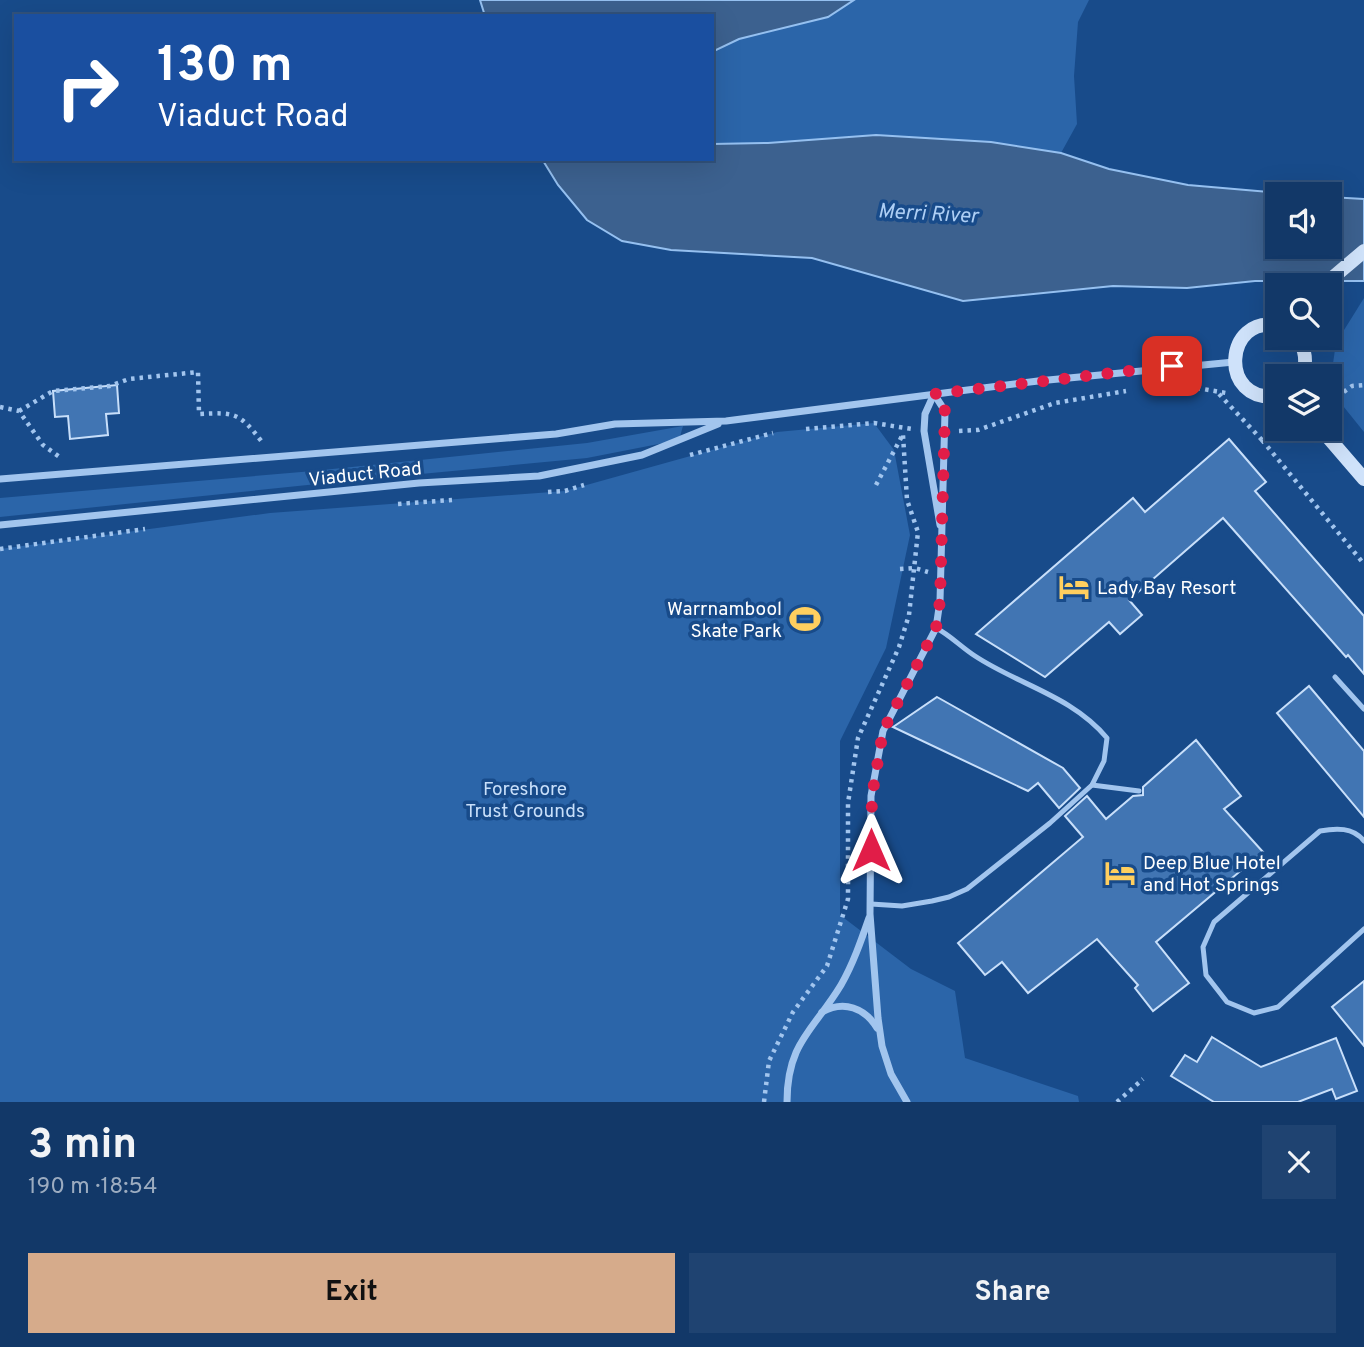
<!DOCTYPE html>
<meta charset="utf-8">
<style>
body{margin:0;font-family:Overpass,sans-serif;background:#1f4371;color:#f1f3f6;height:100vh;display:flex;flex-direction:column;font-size:26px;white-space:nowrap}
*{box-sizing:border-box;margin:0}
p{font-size:23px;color:#9cacc0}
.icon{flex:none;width:38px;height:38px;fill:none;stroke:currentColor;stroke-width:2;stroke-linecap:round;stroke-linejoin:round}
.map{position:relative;height:1102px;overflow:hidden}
.sheet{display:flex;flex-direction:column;background:#123868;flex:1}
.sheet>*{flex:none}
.banner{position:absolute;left:14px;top:14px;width:700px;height:147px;border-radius:0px;box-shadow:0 7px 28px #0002,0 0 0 2px #31527c;background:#1a4fa0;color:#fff;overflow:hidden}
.fabs{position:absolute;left:1265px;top:182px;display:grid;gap:14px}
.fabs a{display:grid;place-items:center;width:77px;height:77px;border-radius:0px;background:#123868;box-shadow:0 7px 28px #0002,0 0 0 2px #31527c;font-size:35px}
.pin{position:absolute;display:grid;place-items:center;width:60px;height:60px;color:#fff;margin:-30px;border-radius:14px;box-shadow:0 4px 10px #0006}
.me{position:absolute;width:77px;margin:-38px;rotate:0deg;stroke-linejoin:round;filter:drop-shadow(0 0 5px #0008)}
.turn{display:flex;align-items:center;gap:24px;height:147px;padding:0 28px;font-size:32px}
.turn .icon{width:91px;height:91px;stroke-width:2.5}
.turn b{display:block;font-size:49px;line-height:60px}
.round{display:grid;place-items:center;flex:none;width:74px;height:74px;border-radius:0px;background:#1f4371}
.summary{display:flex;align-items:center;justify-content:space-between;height:119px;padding:0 28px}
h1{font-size:42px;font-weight:700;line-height:52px}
.primary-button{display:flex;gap:14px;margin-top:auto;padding:14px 28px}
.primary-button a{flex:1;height:80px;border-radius:0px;background:#d6ab8b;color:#111;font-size:28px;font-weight:700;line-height:80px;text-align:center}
.primary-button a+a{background:#1f4371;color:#f1f3f6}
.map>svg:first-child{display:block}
.green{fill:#2b65a9}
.water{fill:#3c618f;stroke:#95c0f0;stroke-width:2}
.building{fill:#4175b3;stroke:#c8dffa;stroke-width:2}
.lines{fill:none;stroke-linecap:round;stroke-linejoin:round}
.path{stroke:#a2c5ee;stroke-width:4.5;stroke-dasharray:3.5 5;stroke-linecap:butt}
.lane{stroke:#a2c5ee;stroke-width:5}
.street{stroke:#a2c5ee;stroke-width:7}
.secondary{stroke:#cfe2fa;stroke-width:14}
.route{stroke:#e11d48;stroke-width:12;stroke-dasharray:0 21.6}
.labels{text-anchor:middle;stroke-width:7;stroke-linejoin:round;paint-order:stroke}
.street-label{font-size:19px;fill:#fff;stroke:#184b8a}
.poi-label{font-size:19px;fill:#fff;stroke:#184b8a;text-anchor:start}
.park-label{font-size:19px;fill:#c8dffa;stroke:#184b8a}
.water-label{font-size:21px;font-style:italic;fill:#aecff5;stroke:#184b8a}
</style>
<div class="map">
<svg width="1364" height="1102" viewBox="0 0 1364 1102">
<rect width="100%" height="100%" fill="#184b8a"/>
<!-- green -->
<g class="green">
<path d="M854 0H1089L1078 22 1074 76 1077 124 1061 153 991 142 876 135 768 143 712 144V52L739 39 828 17Z"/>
<path d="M1364 298V432L1331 391V377L1336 343Z"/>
<path d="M874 423 894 450 910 535 886 648 840 741V915L911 969 955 991 965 1058 1078 1096 1079 1102H0V549L270 513 565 491 777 432Z"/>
<path d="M683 426 679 440 587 458 327 483 0 517V498L313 471 587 443Z"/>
</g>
<!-- water -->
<g class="water">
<path d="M480 0H854L828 17 739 39 712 52V16H485Z"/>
<path d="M876 135 991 142 1061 153 1109 169 1188 185 1294 194H1278V247H1330V197L1364 199V281H1255L1187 288 1113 286 963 301 812 258 671 250 622 241 587 220 558 185 542 159H712V144L768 143Z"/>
</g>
<!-- building -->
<g class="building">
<path d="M117 385 119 413 106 414 108 435 70 439 68 416 55 417 53 391Z"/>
<path d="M1229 439 1266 482 1255 491 1364 616V674L1348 655 1346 657 1223 518 1129 600 1142 615 1120 634 1109 622 1045 677 976 634 1133 498 1145 512Z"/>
<path d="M1309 686 1364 751V817L1277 713Z"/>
<path d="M937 697 1063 768 1080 788 1059 808 1038 783 1028 791 893 727Z"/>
<path d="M1196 740 1241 796 1224 809 1263 852 1156 942 1189 983 1153 1011 1135 988 1138 985 1097 939 1028 993 1002 962 985 975 958 943 1083 837 1065 816 1087 796 1106 819 1133 796 1143 795V787Z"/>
<path d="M1364 981V1046L1332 1007Z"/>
<path d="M1212 1037 1261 1067 1336 1038 1357 1091 1336 1099 1332 1089 1298 1102H1214L1171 1076 1185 1055 1197 1062Z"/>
</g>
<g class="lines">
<!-- path -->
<g class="path">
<path d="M1180 385 1226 393"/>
<path d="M1219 394 1262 440 1284 429"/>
<path d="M1330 402 1352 386 1364 385"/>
<path d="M0 407 19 411 43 445 61 458"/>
<path d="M19 411 53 391 110 386 129 379 198 372 199 414C235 412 240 413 262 442"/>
<path d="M806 429 874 423 912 429"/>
<path d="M959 431 978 430 1055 403 1126 391"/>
<path d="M1262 440 1364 564"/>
<path d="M690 455 773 433"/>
<path d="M876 485 902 436"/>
<path d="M548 492 565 491 584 485"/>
<path d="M398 504 452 500"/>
<path d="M0 549 145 529"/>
<path d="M900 569 915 568 928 572"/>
<path d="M764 1102 769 1061 793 1012 827 966 848 899V803L858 738 899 647 909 615 918 532 907 500 903 435"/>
<path d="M1117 1102 1143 1079"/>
</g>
<!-- lane -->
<g class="lane">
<path d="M1335 677 1364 709"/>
<path d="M1092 785 1139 791"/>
<path d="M1364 841C1353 827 1336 828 1320 831L1214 922 1203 947 1206 975 1227 1002 1254 1013 1278 1007 1364 929"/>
<path d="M871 904 902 906 932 901 949 897 967 889 1050 823 1092 785 1104 761 1107 738C1072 696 1019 685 975 656 961 647 950 635 936 628"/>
</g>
<!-- street -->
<g class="street">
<path d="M934 394 925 414 924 431 940 525"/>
<path d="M0 479 556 434 615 424 726 421 1038 381 1234 362"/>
<path d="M0 525 419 483 539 476 642 455 718 424"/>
<path d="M822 1012C844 1000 865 1008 877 1028"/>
<path d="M787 1102C787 1042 814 1030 841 985 853 964 861 941 869 918"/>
<path d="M907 1102 891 1074 882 1046 878 1018 870 914 871 796 883 731 936 628 940 601 945 411 934 394"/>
</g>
<!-- secondary -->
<g class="secondary">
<path d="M1324 285 1364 251"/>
<path d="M1278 326C1225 313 1217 404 1278 396"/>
<path d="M1297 338C1306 349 1307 363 1302 376"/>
<path d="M1321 429 1364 479"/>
</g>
</g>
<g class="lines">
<!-- route -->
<path class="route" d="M871 850 872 796 883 731 936 628 940 601 945 411 934 394 1172 366"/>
</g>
<!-- icons -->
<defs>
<g id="hotel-bare" transform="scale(2.415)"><path d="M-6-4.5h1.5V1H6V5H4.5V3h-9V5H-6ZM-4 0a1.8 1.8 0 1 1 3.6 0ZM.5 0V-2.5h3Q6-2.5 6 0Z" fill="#ffcf5f" stroke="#184b8a" stroke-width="2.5" paint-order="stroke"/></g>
<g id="stadium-bare" transform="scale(2.415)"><path d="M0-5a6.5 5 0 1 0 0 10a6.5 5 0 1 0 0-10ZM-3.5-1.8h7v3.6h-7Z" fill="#ffcf5f" stroke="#184b8a" stroke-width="2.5" paint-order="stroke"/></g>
</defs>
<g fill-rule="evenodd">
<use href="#hotel-bare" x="1074" y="587"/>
<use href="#stadium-bare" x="805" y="619"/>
<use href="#hotel-bare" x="1120" y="873"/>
</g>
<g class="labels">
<!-- street labels -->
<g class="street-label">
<text transform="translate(365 473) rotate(-6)" y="7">Viaduct Road</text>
</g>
<!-- poi labels -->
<g class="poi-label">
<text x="1097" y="594">Lady Bay Resort</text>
<text x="782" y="615" text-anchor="end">Warrnambool<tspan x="782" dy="22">Skate Park</tspan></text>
<text x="1143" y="869">Deep Blue Hotel<tspan x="1143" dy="22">and Hot Springs</tspan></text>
</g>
<!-- park labels -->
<g class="park-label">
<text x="525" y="795">Foreshore<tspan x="525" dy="22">Trust Grounds</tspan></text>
</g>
<!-- water labels -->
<g class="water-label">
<text transform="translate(928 213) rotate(3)" y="7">Merri River</text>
</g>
</g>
</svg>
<div class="fabs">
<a><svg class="icon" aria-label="sound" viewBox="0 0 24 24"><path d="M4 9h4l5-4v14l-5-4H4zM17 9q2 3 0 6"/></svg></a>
<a><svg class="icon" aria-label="search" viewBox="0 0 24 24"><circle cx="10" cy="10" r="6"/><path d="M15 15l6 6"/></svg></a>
<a><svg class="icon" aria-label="layers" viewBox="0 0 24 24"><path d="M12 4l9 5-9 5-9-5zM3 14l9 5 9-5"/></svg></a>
</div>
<div class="pin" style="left:1172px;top:366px;background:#d93025"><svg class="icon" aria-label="arrive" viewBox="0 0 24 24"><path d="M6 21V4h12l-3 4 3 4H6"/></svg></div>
<svg class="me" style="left:871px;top:850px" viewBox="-20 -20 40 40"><path d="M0-17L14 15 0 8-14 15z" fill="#e11d48" stroke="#fff" stroke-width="4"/></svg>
<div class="banner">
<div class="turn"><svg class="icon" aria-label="right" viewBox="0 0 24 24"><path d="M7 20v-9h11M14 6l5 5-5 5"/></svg><div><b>130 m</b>Viaduct Road</div></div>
</div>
</div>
<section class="sheet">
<div class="summary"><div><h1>3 min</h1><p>190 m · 18:54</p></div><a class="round"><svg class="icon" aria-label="close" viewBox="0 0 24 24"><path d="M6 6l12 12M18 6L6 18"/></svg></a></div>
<div class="primary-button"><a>Exit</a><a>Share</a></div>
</section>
